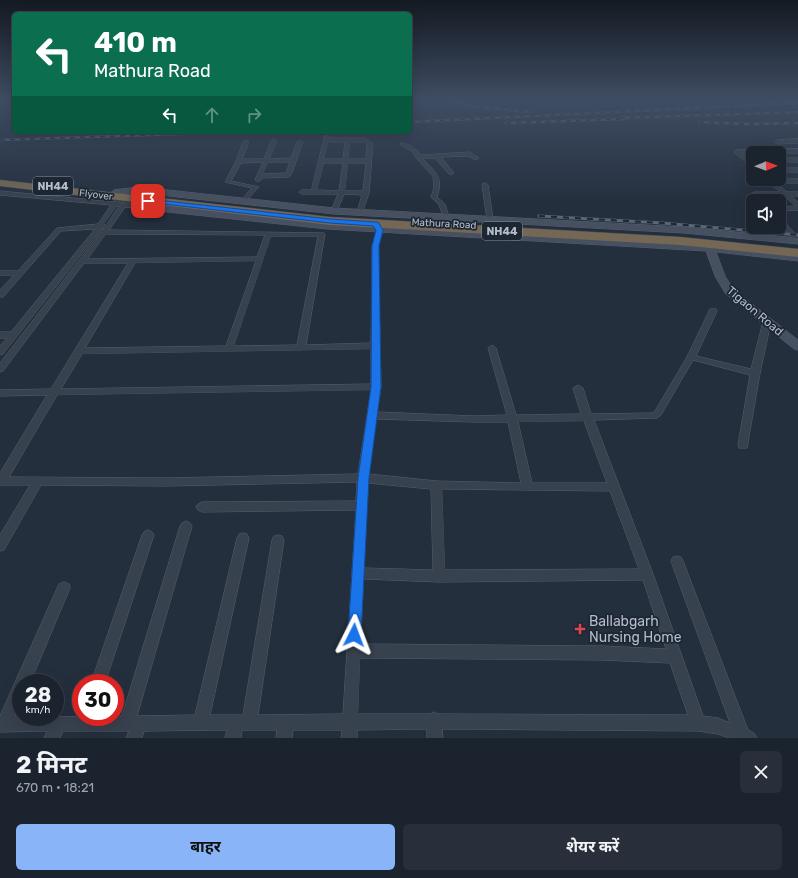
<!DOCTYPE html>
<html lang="hi">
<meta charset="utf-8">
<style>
body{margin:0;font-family:Rubik,"Noto Sans Devanagari",sans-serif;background:#282f3a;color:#f1f3f6;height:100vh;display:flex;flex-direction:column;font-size:15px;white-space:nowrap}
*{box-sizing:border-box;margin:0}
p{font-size:13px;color:#a0a4aa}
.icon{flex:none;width:22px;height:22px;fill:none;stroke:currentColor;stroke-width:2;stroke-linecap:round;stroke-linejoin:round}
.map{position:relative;height:738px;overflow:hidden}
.details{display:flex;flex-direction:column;background:#1b232e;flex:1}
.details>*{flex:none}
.banner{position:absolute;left:12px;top:12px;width:400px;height:122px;border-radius:6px;box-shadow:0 4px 16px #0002,0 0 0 1px #39404a;background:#0b6e4f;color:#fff;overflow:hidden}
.needle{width:26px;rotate:89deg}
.controls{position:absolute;left:746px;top:146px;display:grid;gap:8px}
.controls a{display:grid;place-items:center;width:40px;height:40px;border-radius:6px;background:#1b232e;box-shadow:0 4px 16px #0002,0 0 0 1px #39404a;font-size:20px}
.speed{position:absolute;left:12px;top:674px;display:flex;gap:8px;font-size:20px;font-weight:700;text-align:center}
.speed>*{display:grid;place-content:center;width:52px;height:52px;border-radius:50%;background:#1b232e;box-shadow:0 4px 16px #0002,0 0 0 1px #39404a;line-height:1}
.speed small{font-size:10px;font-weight:400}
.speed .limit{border:6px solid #d22;background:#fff;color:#111}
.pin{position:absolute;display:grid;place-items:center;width:34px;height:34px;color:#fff;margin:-17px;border-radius:8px;box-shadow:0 2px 6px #0006}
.me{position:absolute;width:44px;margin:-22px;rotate:3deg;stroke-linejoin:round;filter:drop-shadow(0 0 3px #0008)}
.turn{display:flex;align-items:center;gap:14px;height:84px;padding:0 16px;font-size:18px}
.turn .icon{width:52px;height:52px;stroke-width:2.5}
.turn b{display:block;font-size:28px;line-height:34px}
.lanes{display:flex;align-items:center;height:38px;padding:0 16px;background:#0003;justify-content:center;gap:20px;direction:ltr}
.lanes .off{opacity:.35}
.round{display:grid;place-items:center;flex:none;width:42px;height:42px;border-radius:6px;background:#282f3a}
.overview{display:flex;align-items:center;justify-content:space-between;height:68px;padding:0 16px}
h1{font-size:24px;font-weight:700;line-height:30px}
.action{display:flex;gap:8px;margin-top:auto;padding:8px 16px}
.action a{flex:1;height:46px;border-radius:6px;background:#8ab4f8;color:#111;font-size:16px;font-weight:700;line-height:46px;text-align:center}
.action a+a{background:#282f3a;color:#f1f3f6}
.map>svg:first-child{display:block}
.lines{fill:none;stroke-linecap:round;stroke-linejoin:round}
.street-casing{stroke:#565f6c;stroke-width:1}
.secondary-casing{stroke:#565f6c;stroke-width:1}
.highway-casing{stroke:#434c59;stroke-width:1}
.street{fill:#38414e;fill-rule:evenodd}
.secondary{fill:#465061;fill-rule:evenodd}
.highway{fill:#746855;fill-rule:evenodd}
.rail-far1-casing{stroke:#5a6575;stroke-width:2.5}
.rail-casing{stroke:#5a6575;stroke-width:3}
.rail-far1{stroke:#1d2633;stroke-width:1.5;stroke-dasharray:5;stroke-linecap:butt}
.rail{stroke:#1d2633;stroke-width:2;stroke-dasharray:6;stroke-linecap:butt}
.route{fill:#1a73e8;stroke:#114b97}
.health-dot{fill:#e0444e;stroke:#1d2633;stroke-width:1.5}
.labels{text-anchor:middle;stroke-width:3.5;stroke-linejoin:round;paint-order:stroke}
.far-street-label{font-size:10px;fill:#b4bcc9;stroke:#1d2633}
.shield{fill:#1d2633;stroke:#878f9c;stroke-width:1}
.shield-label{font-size:11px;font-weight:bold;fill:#b4bcc9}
.street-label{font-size:12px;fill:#b4bcc9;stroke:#1d2633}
.near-poi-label{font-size:14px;fill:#b4bcc9;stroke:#1d2633;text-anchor:start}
</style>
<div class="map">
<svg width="798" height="738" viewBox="0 0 798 738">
<rect width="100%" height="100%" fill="#242f3e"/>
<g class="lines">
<!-- street casing -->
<g class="street-casing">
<g id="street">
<path d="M325 136H329V138H365L373 143 369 193 362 213 357 212 362 195 344 194 337 211 334 213 331 211 338 194H302L299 192 302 190H311ZM328 142H345L343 159H324ZM350 142H364L367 144 366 159H348ZM324 163H343L339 191 317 190ZM348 163H366L363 191H345Z"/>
<path d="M274 139 277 141 269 159 291 158 297 142 300 140 303 142 291 175 288 177 262 178 260 181H256L255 180 263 162 241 163 231 181 259 187 245 202H241V200L252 188 225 182 236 161 243 142 246 140 249 142 242 159H264L271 141ZM268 162H290L286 173 263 174Z"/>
<path d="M798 139V143L778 144 775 142 778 140Z"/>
<path d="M401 143C409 143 417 150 421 155L469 152 479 158 476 160 468 156 441 157 454 173 451 175 449 174 435 158H422C435 172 444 177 437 197L445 204 449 217 448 218H444L439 205 431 197 434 188 433 176 417 159 413 152 401 145Z"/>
<path d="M798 149V153H742L753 163V168L734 152 737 150Z"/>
<rect x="779" y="158" width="19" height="4"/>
<rect x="779" y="168" width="19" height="4"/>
<path d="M765 179H798V183H776L787 192H798V196H791L798 202V210L779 211V207L796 206 784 196 752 195V193L754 192H780Z"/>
<path d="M485 183 488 185 493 219 490 221 487 219 482 185Z"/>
<path d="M0 191 114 202 118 196 120 195 123 197 119 202 122 203 126 197 128 196 131 198 128 203 141 205 142 206 139 208 125 207 109 230 324 233 325 234 306 345 371 343 372 246 377 230 382 229 383 230 378 246 381 387 377 412 473 416 507 415 488 348 492 345 496 348 516 415 581 414 573 388 578 385 583 388 591 414 652 413 655 411 687 357 710 309H716L717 311 696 356 751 369 763 322 764 320H770L771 322 760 373 747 448H739L738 445 750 375 693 360 661 415 657 418 594 420 653 574 703 716 718 718 730 723 671 561 673 557 677 556 681 557 683 561 748 730 754 733 757 738H729L718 734 698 731 442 729 443 738H427V729L357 730V738H341L342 730H293L292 738H276L277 730H242L241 738H225L227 730 144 731 142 738H126L129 731H63L60 738H44L47 731 0 732V716L59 584 64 582 69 584 70 588 30 683H21V703L15 716 115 717V716H122L180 526 182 523 186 521 190 523 192 526 137 716 195 715 237 538 239 534 243 533 247 534 249 538 210 715H243L272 540 274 536 278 535 282 536 284 540 258 715 343 714 356 510 202 512 198 510 196 507 198 504 202 502 356 501 357 482 166 486 41 485 4 550 0 551V535L30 485H0V473L47 395 0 396V390L51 389 128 263H84L3 371 0 372V363L104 228H102L3 354 0 355V346L7 338H0V332H11L95 229 61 231 3 297H0V290L14 275H0V271H18L57 228 98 224 111 205 0 195ZM117 206H119L106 226 104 224ZM106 234 265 235 257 257 88 259ZM271 236H318L297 345 234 346ZM256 261 226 346 85 348 135 263ZM371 349V384L61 389 82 354ZM371 390 358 474 166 478 9 477 57 395ZM376 419 473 422H508L521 483 436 481 369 474ZM584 421 607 483H532L518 422ZM368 483 431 489 433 570 364 568ZM442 489 610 491 639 569 445 570ZM364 579 439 582 643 580 666 649 602 646 361 644ZM360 658 602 660 670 663 688 715 438 714 434 712 430 714H358Z"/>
<path d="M779 217 781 218 798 237V243L796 242 779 223Z"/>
<path d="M148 530 152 532 154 535 105 683H91L142 535 144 532Z"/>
</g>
</g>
<!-- secondary casing -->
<g class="secondary-casing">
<g id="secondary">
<path d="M140 187 334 208 684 227 798 238V244L684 233 334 214 140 193 114 196 110 193 114 190Z"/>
<path d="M133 196 136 197 142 204 327 223 685 243 798 255V261L716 252 725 276 733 289 798 340V350L794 349 725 293 715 276 706 251 327 229 139 209 136 208 129 199Z"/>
</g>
</g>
<!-- highway casing -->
<g class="highway-casing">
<path id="highway" d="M0 180 330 217 680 237 798 249V257L680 245 330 225 0 186Z"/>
</g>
<!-- street -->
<use href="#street" class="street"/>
<!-- secondary -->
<use href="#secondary" class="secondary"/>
<!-- highway -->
<use href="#highway" class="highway"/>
<!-- rail-far1 casing -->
<g class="rail-far1-casing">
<g id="rail-far1">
<path d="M440 100 475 107 532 112"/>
<path d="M620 118 798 112"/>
<path d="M410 122 798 103"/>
<path d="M699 122 746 124 798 123"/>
<path d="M506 123 624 119"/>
<path d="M0 140 238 132"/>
</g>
</g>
<!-- rail casing -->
<g class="rail-casing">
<path id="rail" d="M539 216 662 223 798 235"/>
</g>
<!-- rail-far1 -->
<use href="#rail-far1" class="rail-far1"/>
<!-- rail -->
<use href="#rail" class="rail"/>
</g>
<!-- sky -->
<linearGradient id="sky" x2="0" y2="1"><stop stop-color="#141a22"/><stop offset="0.49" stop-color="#3f4d63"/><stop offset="1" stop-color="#3f4d63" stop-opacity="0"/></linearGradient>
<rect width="798" height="203" fill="url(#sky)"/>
<!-- route -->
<path class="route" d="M148 199 330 219 375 222H378L383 230 379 246 381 387 369 478 361 635 359 640 354 642 350 640 348 635 358 478 371 387 372 246 376 230 373 226 330 223 146 202V200Z"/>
<!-- markers -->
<path class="health-dot" d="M578 623h4v4h4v4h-4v4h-4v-4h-4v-4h4z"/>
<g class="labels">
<!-- far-street labels -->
<g class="far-street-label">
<text transform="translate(96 194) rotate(7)" y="4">Flyover</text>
<text transform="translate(444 223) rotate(3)" y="4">Mathura Road</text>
</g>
<!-- shield labels -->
<g class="shield">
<rect x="33" y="177" width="40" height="18" rx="3"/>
<rect x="482" y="222" width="40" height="18" rx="3"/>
</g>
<g class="shield-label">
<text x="53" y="190">NH44</text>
<text x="502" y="235">NH44</text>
</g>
<!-- street labels -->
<g class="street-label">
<text transform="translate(755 311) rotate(40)" y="4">Tigaon Road</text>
</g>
<!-- near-poi labels -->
<g class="near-poi-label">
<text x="589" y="626">Ballabgarh<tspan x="589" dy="16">Nursing Home</tspan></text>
</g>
</g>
</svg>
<div class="controls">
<a><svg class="needle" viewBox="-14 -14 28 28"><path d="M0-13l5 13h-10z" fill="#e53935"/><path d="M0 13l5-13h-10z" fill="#a0a4aa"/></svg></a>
<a><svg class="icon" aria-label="sound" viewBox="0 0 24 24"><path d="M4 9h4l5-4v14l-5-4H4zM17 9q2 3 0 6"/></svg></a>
</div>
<div class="speed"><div>28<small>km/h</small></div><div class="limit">30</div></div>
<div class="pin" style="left:148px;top:201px;background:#d93025"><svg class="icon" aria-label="arrive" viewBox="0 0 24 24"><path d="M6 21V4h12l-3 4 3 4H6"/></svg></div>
<svg class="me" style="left:354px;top:635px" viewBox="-20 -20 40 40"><path d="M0-17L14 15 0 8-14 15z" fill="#1a73e8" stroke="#fff" stroke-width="4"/></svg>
<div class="banner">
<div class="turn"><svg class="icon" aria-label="left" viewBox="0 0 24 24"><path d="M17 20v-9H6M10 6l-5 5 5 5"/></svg><div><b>410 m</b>Mathura Road</div></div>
<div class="lanes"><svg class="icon" aria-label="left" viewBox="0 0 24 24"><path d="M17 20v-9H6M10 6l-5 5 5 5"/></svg><svg class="icon off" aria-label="ahead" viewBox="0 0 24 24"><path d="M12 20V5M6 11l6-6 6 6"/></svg><svg class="icon off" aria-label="right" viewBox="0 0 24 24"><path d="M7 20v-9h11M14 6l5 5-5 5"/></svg></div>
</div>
</div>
<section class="details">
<div class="overview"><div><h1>2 मिनट</h1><p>670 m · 18:21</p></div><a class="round"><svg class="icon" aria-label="close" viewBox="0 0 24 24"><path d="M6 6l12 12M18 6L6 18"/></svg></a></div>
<div class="action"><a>बाहर</a><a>शेयर करें</a></div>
</section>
